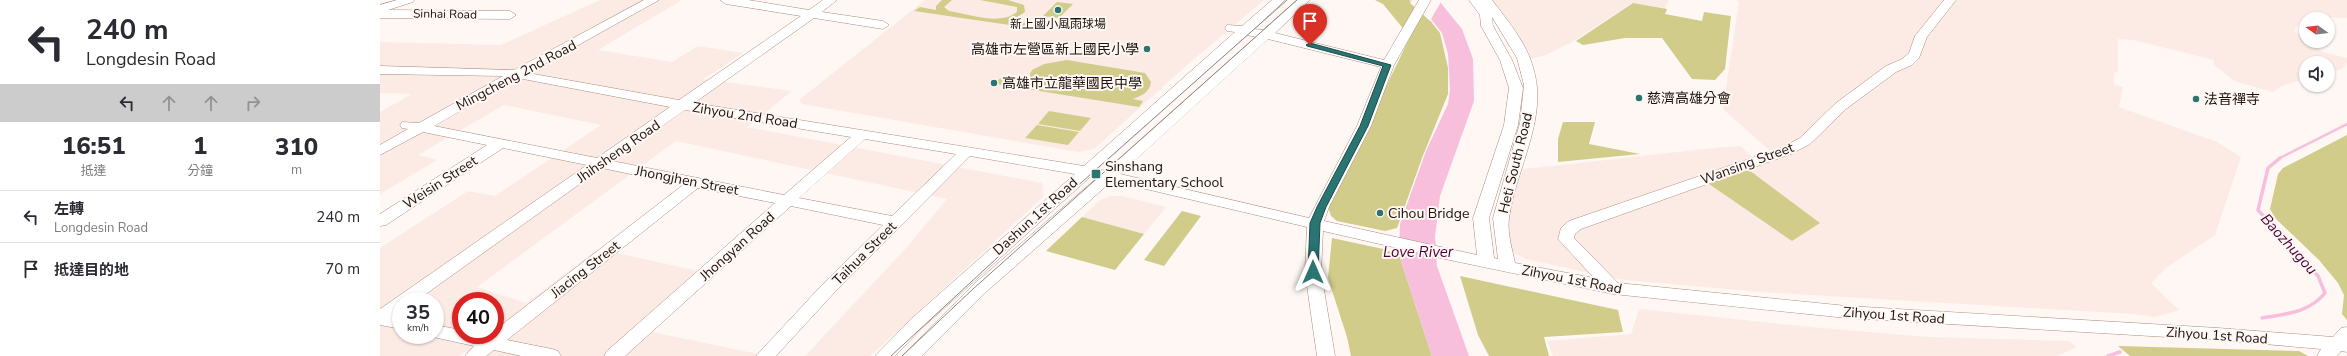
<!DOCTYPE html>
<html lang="zh-TW">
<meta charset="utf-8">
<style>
body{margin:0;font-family:"Nunito Sans","Noto Sans TC",sans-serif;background:#f7f7f7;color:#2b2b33;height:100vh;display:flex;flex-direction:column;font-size:15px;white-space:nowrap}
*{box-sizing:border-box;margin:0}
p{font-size:13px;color:#7c7c81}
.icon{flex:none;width:22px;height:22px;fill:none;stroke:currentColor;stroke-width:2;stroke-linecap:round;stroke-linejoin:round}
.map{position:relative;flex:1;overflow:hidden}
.drawer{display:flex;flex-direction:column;background:#fff;width:380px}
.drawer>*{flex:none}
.hud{background:#fff;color:#2b2b33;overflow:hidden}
.needle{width:26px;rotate:285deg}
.buttons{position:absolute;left:1919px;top:12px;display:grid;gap:8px}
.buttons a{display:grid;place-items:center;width:36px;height:36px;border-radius:50%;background:#fff;box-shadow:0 1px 3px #0004;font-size:20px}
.speed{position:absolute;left:12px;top:292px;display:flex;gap:8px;font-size:20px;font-weight:700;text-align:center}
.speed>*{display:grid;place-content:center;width:52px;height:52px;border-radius:50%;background:#fff;box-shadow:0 1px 3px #0004;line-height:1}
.speed small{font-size:10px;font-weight:400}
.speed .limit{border:6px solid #d22;background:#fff;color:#111}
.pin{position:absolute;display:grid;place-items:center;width:34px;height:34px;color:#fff;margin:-41px -17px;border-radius:50% 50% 50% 0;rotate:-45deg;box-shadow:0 0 4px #0007}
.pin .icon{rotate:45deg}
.me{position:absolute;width:44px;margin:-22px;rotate:0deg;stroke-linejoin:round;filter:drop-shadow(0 0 3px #0008)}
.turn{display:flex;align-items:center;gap:14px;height:84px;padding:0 20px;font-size:18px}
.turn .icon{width:52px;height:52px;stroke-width:2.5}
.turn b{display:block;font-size:28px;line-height:34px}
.lanes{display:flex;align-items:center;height:38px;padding:0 20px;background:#0003;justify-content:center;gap:20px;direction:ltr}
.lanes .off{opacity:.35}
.eta{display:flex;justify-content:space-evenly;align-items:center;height:68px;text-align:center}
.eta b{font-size:24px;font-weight:800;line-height:28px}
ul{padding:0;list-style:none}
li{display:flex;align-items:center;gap:12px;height:52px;padding:0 20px;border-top:1px solid #e1e1e2}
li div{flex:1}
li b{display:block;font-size:15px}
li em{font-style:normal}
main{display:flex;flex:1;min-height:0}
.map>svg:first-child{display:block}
.built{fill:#fcebe4;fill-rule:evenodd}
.green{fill:#d1cc8a}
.water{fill:#f8bfdd}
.pier{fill:#fef7f4}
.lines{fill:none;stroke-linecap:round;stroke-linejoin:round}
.stream-far1{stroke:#f8bfdd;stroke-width:2.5}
.stream{stroke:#f8bfdd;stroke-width:3.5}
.minor-casing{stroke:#aa8b7d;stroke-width:1}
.minor{fill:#fff;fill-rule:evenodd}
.tram{stroke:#908782;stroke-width:1}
.route{fill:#2a7472;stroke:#1b4b4a}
.poi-dot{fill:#2a7472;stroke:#fef7f4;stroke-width:1.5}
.labels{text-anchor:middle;stroke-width:4;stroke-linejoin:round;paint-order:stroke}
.far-street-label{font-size:12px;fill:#1d120c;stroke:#fef7f4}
.far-poi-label{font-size:12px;fill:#1d120c;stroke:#fef7f4}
.poi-label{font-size:14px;fill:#1d120c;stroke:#fef7f4;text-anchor:start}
.street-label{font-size:14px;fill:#1d120c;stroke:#fef7f4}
.water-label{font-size:15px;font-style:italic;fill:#500037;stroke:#fef7f4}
</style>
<main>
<section class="drawer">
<div class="hud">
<div class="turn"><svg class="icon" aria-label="left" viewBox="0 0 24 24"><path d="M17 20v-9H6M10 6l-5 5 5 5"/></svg><div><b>240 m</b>Longdesin Road</div></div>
<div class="lanes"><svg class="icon" aria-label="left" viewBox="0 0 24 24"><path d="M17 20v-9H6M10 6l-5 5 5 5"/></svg><svg class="icon off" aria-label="ahead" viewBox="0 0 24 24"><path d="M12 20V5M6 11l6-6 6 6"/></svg><svg class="icon off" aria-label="ahead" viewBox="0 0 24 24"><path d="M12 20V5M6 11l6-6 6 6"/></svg><svg class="icon off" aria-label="right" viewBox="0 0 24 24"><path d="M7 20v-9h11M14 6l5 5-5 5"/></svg></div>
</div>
<div class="eta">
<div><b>16:51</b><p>抵達</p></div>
<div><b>1</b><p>分鐘</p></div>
<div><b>310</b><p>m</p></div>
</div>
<ul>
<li><svg class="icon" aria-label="left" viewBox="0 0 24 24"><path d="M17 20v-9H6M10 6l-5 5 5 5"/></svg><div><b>左轉</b><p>Longdesin Road</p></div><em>240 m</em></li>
<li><svg class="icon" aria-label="arrive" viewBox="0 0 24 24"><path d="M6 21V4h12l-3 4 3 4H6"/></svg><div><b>抵達目的地</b></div><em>70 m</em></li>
</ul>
</section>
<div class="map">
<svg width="1967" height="356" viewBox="0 0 1967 356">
<rect width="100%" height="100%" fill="#fef7f4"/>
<!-- built -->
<g class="built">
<path d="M220 0H302L218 50 292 62 318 46 363 53 324 79 412 91 367 127 662 183 663 197 490 356H425L528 246 567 199 296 141 97 287 146 303 218 249 323 272 258 329 388 356H100L84 352 79 356H0V248L88 191 115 196 221 125 124 105 38 155 57 160 0 194V112L32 94 0 93V42L121 45ZM21 301H55V335H21ZM81 301H115V335H81Z"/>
<path d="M545 0H884L806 66 714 149 698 152 422 104 419 100Z"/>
<path d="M1108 0H1289L1285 9 1252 3 1192 42 1166 55 1149 59Z"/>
<path d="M1353 0H1967V18L1924 17 1914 31 1943 52 1967 58V63L1962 69 1948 73V63H1926V79L1902 86 1893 92 1854 81 1834 65V60L1753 40 1738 39V73L1734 72V84L1743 87 1739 107 1837 142 1861 157 1835 235 1786 268 1771 283 1799 310 1775 317 1753 314 1379 292 1237 279 1146 259 1134 253 1128 241V216L1143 169 1343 147 1361 146 1372 157 1390 151 1343 109 1359 1Z"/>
<path d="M730 196H742L786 207 764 234 702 217 719 201Z"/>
<path d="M1259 309 1431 327 1549 337 1689 341 1697 347 1677 356H1173L1167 341 1251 334Z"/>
</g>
<!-- green -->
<g class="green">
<path d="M562 0H572L564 7 569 11C589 14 620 26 637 12V7L600 0H628L644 5 645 12 631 21 647 23 643 27 534 11 540 7 556 10V6Z"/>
<path d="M995 0H1029L1045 14 1060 33 1068 68V94L1042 158 1017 228 1005 231 957 221 951 216 948 207 1030 37 1003 4Z"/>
<path d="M677 2 693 4 679 18 663 16Z"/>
<path d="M1253 3 1287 9 1285 14 1322 21 1324 12 1351 16 1345 69 1335 80 1312 79 1282 38H1245L1203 45 1196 41Z"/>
<path d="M687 60 765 73 771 82C770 92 761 96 753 99L763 101 759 107 616 84 620 78 650 83V74L652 70 664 64Z"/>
<path d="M669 111 711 118 700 131 658 124Z"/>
<path d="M1183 122H1215L1209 144 1260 154 1178 162V139Z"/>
<path d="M657 125 699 132 688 145 645 138Z"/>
<path d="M1967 135V320L1962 314 1964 295 1958 283 1939 260 1896 219 1890 209 1898 174 1903 168Z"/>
<path d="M1369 170 1440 223 1412 241 1329 184Z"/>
<path d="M802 211 821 216 784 266 764 260Z"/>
<path d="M702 217 764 234 735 270 666 251Z"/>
<path d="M952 238 1003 249 1019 255 1052 356H971L967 337 948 278Z"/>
<path d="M1080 276 1238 310 1243 332 1164 337 1169 356H1109L1098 335Z"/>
<path d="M1738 346 1919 351 1928 356H1750Z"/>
</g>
<!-- water -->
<path class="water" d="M1030 0 1060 2 1082 29 1093 59 1094 101 1060 196 1055 237 1057 266 1089 356H1052L1019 255 1020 224 1046 151 1068 104 1070 90 1068 54 1062 33 1046 13Z"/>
<!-- pier -->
<path class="pier" d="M1032 0H1062L1050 21 1030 3Z"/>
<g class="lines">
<!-- stream-far1 -->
<path class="stream-far1" d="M1898 159 1967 124"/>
<!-- stream -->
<g class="stream">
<path d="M1882 318C1905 314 1929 313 1945 293L1938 276 1878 210 1888 168 1900 158"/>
<path d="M1728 356 1740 352"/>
</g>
<!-- minor casing -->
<g class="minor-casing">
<g id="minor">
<path d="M17 0H35L33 2 8 10 130 11 136 15 130 19 0 18V5Z"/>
<path d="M264 0H279L148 73 299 100 421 16 346 4 340 0H368L429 10 443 0H457L442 12 503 21 509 25 503 29 434 18 314 103 704 166 855 32 847 31 845 28 847 25 862 26 892 0H905L874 29 883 30 917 0H930L895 33 1004 60 1039 0H1051L1014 65 991 126 949 207 944 221 1097 255 1093 218 1124 125 1129 88 1120 60 1101 26 1100 15 1089 0H1112C1127 20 1146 42 1153 67 1169 118 1136 168 1129 218 1127 233 1132 248 1135 263L1214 278 1178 239 1181 228 1189 221 1401 148 1420 138 1456 103 1506 66 1522 59 1529 53 1535 36 1564 0H1576L1547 37 1539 58 1532 65 1516 72 1466 109 1430 144 1411 154 1201 229 1195 234 1194 238 1238 283 1467 306 1838 328 1953 337 1961 328 1967 327V352L1961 351 1957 356H1937L1941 349 1838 340 1467 318 1233 294 1065 259 943 231 941 272 955 356H937L925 272 927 227 732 181 606 292 542 356H522L594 284 717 178 710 177 542 328 515 356H495L530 320 695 174 590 156 453 294 396 356H376L441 286 503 225 411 206 245 356H224L227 351 395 203 318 188 127 340 172 349 178 351 181 356H141L114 350 106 356H85L94 346 49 336 55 335V325L81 330V335H115V330L303 185 222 168 36 301H21V312L15 316 21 317V329L0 325V309L207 165 123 148 6 225 0 226V214L107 145 43 132 0 155V145L28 129 22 128 20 125 22 122 39 123 123 76 0 74V66L134 70ZM1112 17 1137 58 1144 85 1140 123 1113 218 1118 259 1114 258 1109 218 1138 125 1143 88 1132 60 1113 26ZM867 35 876 37 726 171 718 169ZM888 39 1001 67 977 126 929 218 740 174ZM138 78 290 107 217 158 54 126ZM305 110 471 137 404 195 232 161ZM485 139 576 154 512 216 419 198Z"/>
</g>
</g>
<!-- minor -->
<use href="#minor" class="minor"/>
<!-- tram -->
<g class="tram">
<path d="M511 356 631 245 907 0"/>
<path d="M522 356 593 289 917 0"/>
</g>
</g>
<!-- route -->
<path class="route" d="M930 43 1011 65 988 126 946 207 940 223 938 272 933 275 928 272 930 223 937 207 980 126 1003 66 927 46 926 45Z"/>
<!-- markers -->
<g class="poi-dot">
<circle cx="678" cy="10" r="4"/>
<circle cx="767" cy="49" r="4"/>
<circle cx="614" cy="83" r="4"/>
<circle cx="1259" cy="98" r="4"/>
<circle cx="1816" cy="99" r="4"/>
<rect x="711" y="169" width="10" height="10" rx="2"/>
<circle cx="1000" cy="213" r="4"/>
</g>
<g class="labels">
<!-- far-street labels -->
<g class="far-street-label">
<text transform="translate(65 14) rotate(1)" y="4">Sinhai Road</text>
</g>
<!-- far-poi labels -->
<g class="far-poi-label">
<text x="678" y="28">新上國小風雨球場</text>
</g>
<!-- poi labels -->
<g class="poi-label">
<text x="759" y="54" text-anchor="end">高雄市左營區新上國民小學</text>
<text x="622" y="88">高雄市立龍華國民中學</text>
<text x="1267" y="103">慈濟高雄分會</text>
<text x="1824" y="104">法音禪寺</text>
<text x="725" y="171">Sinshang<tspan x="725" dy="16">Elementary School</tspan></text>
<text x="1008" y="218">Cihou Bridge</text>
</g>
<!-- street labels -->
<g class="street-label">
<text transform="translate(136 75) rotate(-28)" y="5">Mingcheng 2nd Road</text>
<text transform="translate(365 115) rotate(9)" y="5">Zihyou 2nd Road</text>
<text transform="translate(238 151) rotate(-35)" y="5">Jhihsheng Road</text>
<text transform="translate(1135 163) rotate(-76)" y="5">Heti South Road</text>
<text transform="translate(1367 163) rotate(-20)" y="5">Wansing Street</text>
<text transform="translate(307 180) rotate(11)" y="5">Jhongjhen Street</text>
<text transform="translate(60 182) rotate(-33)" y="5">Weisin Street</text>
<text transform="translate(655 216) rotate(-42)" y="5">Dashun 1st Road</text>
<text transform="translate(357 246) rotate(-42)" y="5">Jhongyan Road</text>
<text transform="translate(484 253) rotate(-45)" y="5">Taihua Street</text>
<text transform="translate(205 269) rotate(-38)" y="5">Jiacing Street</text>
<text transform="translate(1192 279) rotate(11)" y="5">Zihyou 1st Road</text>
<text transform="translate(1514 315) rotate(4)" y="5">Zihyou 1st Road</text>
<text transform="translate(1837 335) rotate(4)" y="5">Zihyou 1st Road</text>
</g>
<!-- water labels -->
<g class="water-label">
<text transform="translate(1909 244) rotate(48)" y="5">Baozhugou</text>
<text x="1038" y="257">Love River</text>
</g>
</g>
</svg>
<div class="buttons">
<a><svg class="needle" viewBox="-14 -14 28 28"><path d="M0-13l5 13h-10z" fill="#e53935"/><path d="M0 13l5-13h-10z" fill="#7c7c81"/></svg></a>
<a><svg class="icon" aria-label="sound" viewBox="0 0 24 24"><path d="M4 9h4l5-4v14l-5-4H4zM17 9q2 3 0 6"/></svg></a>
</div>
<div class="speed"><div>35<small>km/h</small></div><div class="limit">40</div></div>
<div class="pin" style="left:930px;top:45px;background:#d93025"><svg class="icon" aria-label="arrive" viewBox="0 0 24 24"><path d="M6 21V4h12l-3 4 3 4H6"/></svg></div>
<svg class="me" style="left:933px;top:272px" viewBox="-20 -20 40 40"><path d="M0-17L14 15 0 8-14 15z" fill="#2a7472" stroke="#fff" stroke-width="4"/></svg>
</div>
</main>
